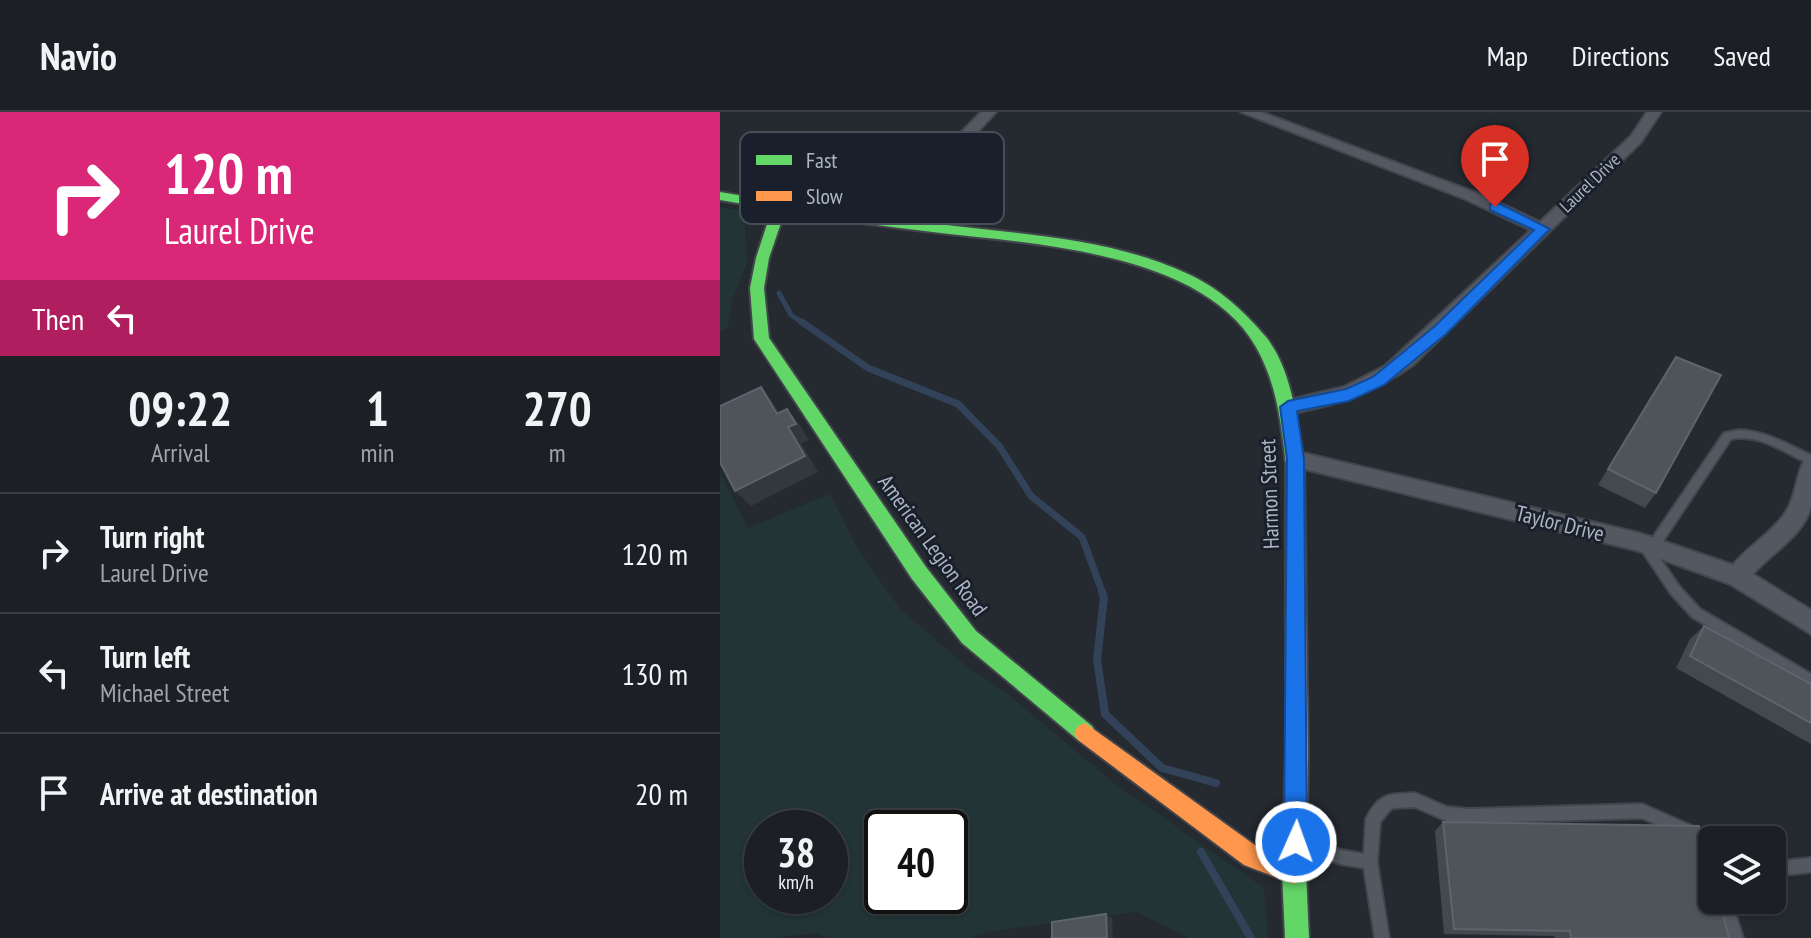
<!DOCTYPE html>
<style>
body{margin:0;font-family:"PT Sans Narrow",sans-serif;background:#25282d;color:#f1f3f6;height:100vh;display:flex;flex-direction:column;font-size:30px;white-space:nowrap}
*{box-sizing:border-box;margin:0}
p{font-size:26px;color:#a0a3a7}
.icon{flex:none;width:44px;height:44px;fill:none;stroke:currentColor;stroke-width:2;stroke-linecap:round;stroke-linejoin:round}
.map{position:relative;flex:1;overflow:hidden}
.panel{display:flex;flex-direction:column;background:#1c2025;width:720px}
.panel>*{flex:none}
.guide{background:#db2777;color:#fff;overflow:hidden}
.buttons{position:absolute;left:978px;top:714px;display:grid;gap:16px}
.buttons a{display:grid;place-items:center;width:88px;height:88px;border-radius:12px;background:#1c2025;box-shadow:0 2px 6px #0004,0 0 0 2px #3a3e42;font-size:40px}
.speed{position:absolute;left:24px;top:698px;display:flex;gap:16px;font-size:40px;font-weight:700;text-align:center}
.speed>*{display:grid;place-content:center;width:104px;height:104px;border-radius:50%;background:#1c2025;box-shadow:0 2px 6px #0004,0 0 0 2px #3a3e42;line-height:1}
.speed small{font-size:20px;font-weight:400}
.speed .limit{border:4px solid #111;border-radius:12px;background:#fff;color:#111}
.pin{position:absolute;display:grid;place-items:center;width:68px;height:68px;color:#fff;margin:-82px -34px;border-radius:50% 50% 50% 0;rotate:-45deg;box-shadow:0 0 8px #0007}
.pin .icon{rotate:45deg}
.me{position:absolute;width:88px;margin:-44px;rotate:2deg;stroke-linejoin:round;filter:drop-shadow(0 0 6px #0008)}
.turn{display:flex;align-items:center;gap:28px;height:168px;padding:0 32px;font-size:36px}
.turn .icon{width:104px;height:104px;stroke-width:2.5}
.turn b{display:block;font-size:56px;line-height:68px}
.then{display:flex;align-items:center;height:76px;padding:0 32px;background:#0003;gap:16px;font-size:30px}
.eta{display:flex;justify-content:space-evenly;align-items:center;height:136px;text-align:center}
.eta b{font-size:48px;font-weight:700;line-height:56px}
ul{padding:0;list-style:none}
li{display:flex;align-items:center;gap:24px;height:120px;padding:0 32px;border-top:2px solid #3a3e42}
li div{flex:1}
li b{display:block;font-size:30px}
li em{font-style:normal}
header{display:flex;align-items:center;gap:48px;box-sizing:border-box;height:112px;padding:0 40px;background:#1c2025;border-bottom:2px solid #3a3e42}
header strong{font-size:38px}
nav{display:flex;gap:44px;margin-inline-start:auto;font-size:28px}
main{display:flex;flex:1;min-height:0}
.map>svg:first-child{display:block}
.green{fill:#223436;fill-rule:evenodd}
.lines{fill:none;stroke-linecap:round;stroke-linejoin:round}
.stream-far2{stroke:#324359;stroke-width:5}
.stream-far1{stroke:#324359;stroke-width:7}
.stream{stroke:#324359;stroke-width:8}
.lane-casing{stroke:#42464c;stroke-width:4}
.street-casing{stroke:#42464c;stroke-width:4}
.fast-casing{stroke:#42464c;stroke-width:4}
.slow-casing{stroke:#42464c;stroke-width:4}
.lane{fill:#545860;fill-rule:evenodd}
.street{fill:#545860;fill-rule:evenodd}
.fast{fill:#63d668;fill-rule:evenodd}
.slow{fill:#ff974d;fill-rule:evenodd}
.wall{fill:#44484f}
.shaded-wall{fill:#33373e}
.building{fill:#4f545b;stroke:#5e636c;stroke-width:2}
.route{fill:#1a73e8;stroke:#114b97;stroke-width:2}
.labels{text-anchor:middle;stroke-width:6;stroke-linejoin:round;paint-order:stroke}
.far-street-label{font-size:18px;fill:#adb6c4;stroke:#19202b}
.street-label{font-size:22px;fill:#adb6c4;stroke:#19202b}
.key{fill:#19202b;stroke:#454d59;stroke-width:2}
.key-label{font-size:22px;fill:#adb6c4}
</style>
<header>
<strong>Navio</strong>
<nav><a>Map</a><a>Directions</a><a>Saved</a></nav>
</header>
<main>
<section class="panel">
<div class="guide">
<div class="turn"><svg class="icon" aria-label="right" viewBox="0 0 24 24"><path d="M7 20v-9h11M14 6l5 5-5 5"/></svg><div><b>120 m</b>Laurel Drive</div></div>
<div class="then">Then<svg class="icon" aria-label="left" viewBox="0 0 24 24"><path d="M17 20v-9H6M10 6l-5 5 5 5"/></svg></div>
</div>
<div class="eta">
<div><b>09:22</b><p>Arrival</p></div>
<div><b>1</b><p>min</p></div>
<div><b>270</b><p>m</p></div>
</div>
<ul>
<li><svg class="icon" aria-label="right" viewBox="0 0 24 24"><path d="M7 20v-9h11M14 6l5 5-5 5"/></svg><div><b>Turn right</b><p>Laurel Drive</p></div><em>120 m</em></li>
<li><svg class="icon" aria-label="left" viewBox="0 0 24 24"><path d="M17 20v-9H6M10 6l-5 5 5 5"/></svg><div><b>Turn left</b><p>Michael Street</p></div><em>130 m</em></li>
<li><svg class="icon" aria-label="arrive" viewBox="0 0 24 24"><path d="M6 21V4h12l-3 4 3 4H6"/></svg><div><b>Arrive at destination</b></div><em>20 m</em></li>
</ul>
</section>
<div class="map">
<svg width="1091" height="826" viewBox="0 0 1091 826">
<rect width="100%" height="100%" fill="#252a31"/>
<!-- green -->
<g class="green">
<path d="M0 95 24 100 27 151 12 188 8 216 0 219Z"/>
<path d="M0 361 28 416 110 382 137 436 180 497 245 553 285 580 394 671 544 776 548 826H470L416 800 272 819 249 826H108L97 821 53 826H0ZM42 716H110V784H42ZM162 716H230V784H162Z"/>
</g>
<g class="lines">
<!-- stream-far2 -->
<path class="stream-far2" d="M59 181 71 203 85 212"/>
<!-- stream-far1 -->
<path class="stream-far1" d="M82 210 148 256 238 292 280 335 311 384 362 425 383 482"/>
<!-- stream -->
<g class="stream">
<path d="M382 480 384 486 377 547 385 602 442 656 496 671"/>
<path d="M481 740 531 826"/>
</g>
<!-- lane casing -->
<g class="lane-casing">
<g id="lane">
<path d="M1019 318C1045 319 1067 332 1091 343V352C1065 342 1041 321 1011 327L937 438 935 439 959 474 980 497 1091 562V575L972 505 951 482 918 433 920 430 924 428 929 431 1004 321Z"/>
<path d="M695 681 727 695 749 697 922 692 972 714 974 719 972 724 967 726 922 706 749 711 727 709 695 695 672 696 660 710 657 750 669 826H655L644 756 621 752 584 740 579 738 577 733 579 728 584 726 621 738 644 742 646 707C659 681 669 682 695 681Z"/>
<path d="M1091 746V760L1052 764V750Z"/>
<path d="M997 788H1011L1023 826H1009Z"/>
</g>
</g>
<!-- street casing -->
<g class="street-casing">
<g id="street">
<path d="M261 0H276L172 113H160V105Z"/>
<path d="M521 0H541L757 81 820 110 911 24 927 0H941L921 30 693 253C654 281 614 294 568 302L561 300 558 295 561 290 624 275 665 254 811 118 745 87Z"/>
<path d="M575 339 919 421 1013 453C1029 433 1054 420 1067 398 1076 383 1076 364 1084 349L1091 347C1091 361 1091 378 1091 393 1086 422 1051 441 1033 462L1091 498V522L1010 472 919 439 568 353 565 347 568 341Z"/>
</g>
</g>
<!-- fast casing -->
<g class="fast-casing">
<g id="fast">
<path d="M0 80C78 94 156 105 235 114 312 123 394 128 466 161 498 175 524 199 546 225 573 259 577 311 584 352L575 359 566 352C561 311 557 272 536 235 483 141 317 132 221 121 169 115 117 108 65 99L49 146 44 176 49 226 206 455 256 519 372 614 376 621 372 628 365 631 358 628 242 531 192 467 34 227 30 176 36 146 52 97 0 88Z"/>
<path d="M577 635 585 638 588 646 586 760 589 826H565L562 760 566 646 569 638Z"/>
</g>
</g>
<!-- slow casing -->
<g class="slow-casing">
<g id="slow">
<path d="M575 345 584 352 588 646 585 654 577 657 569 654 566 646V352Z"/>
<path d="M365 611 539 736 582 752 586 760 582 768 574 772 524 753 358 628 354 621 358 614Z"/>
</g>
</g>
<!-- lane -->
<use href="#lane" class="lane"/>
<!-- street -->
<use href="#street" class="street"/>
<!-- fast -->
<use href="#fast" class="fast"/>
<!-- slow -->
<use href="#slow" class="slow"/>
</g>
<!-- wall -->
<g class="wall">
<path d="M956 245 936 381 925 396 878 373Z"/>
<path d="M984 514 1091 572V632L956 556 970 527Z"/>
<path d="M723 710 1009 826H835L834 824 724 822 715 719Z"/>
</g>
<!-- shaded-wall -->
<g class="shaded-wall">
<path d="M41 275 54 292 68 315 67 297 80 313 89 328 81 331 98 360 31 394 15 379 57 302Z"/>
<path d="M386 802 392 806 393 826H387Z"/>
</g>
<!-- building -->
<g class="building">
<path d="M956 245 1001 263 936 381 888 357Z"/>
<path d="M41 275 57 302 67 297 76 312 68 315 85 344 15 379 0 350V294Z"/>
<path d="M984 514 1091 572V611L970 544Z"/>
<path d="M723 710 979 714 992 763V788H999L1009 826H851L850 819 734 817Z"/>
<path d="M386 802 387 826H332V810Z"/>
</g>
<!-- route -->
<path class="route" d="M770 92H780L830 117 726 222 664 273 629 289 577 299 584 347 587 730 584 739 576 742 568 739 564 730 567 347 560 295 568 289 626 277 653 265 715 214 814 118 770 98Z"/>
<g class="labels">
<!-- far-street labels -->
<g class="far-street-label">
<text transform="translate(870 71) rotate(-44)" y="6">Laurel Drive</text>
</g>
<!-- street labels -->
<g class="street-label">
<text transform="translate(549 382) rotate(-92)" y="8">Harmon Street</text>
<text transform="translate(840 411) rotate(14)" y="8">Taylor Drive</text>
<text transform="translate(213 433) rotate(54)" y="8">American Legion Road</text>
</g>
</g>
<!-- legend -->
<rect x="20" y="20" width="264" height="92" rx="12" class="key"/>
<rect x="36" y="43" width="36" height="10" fill="#63d668"/>
<rect x="36" y="79" width="36" height="10" fill="#ff974d"/>
<g class="key-label">
<text x="86" y="56">Fast</text>
<text x="86" y="92">Slow</text>
</g>
</svg>
<div class="buttons">
<a><svg class="icon" aria-label="layers" viewBox="0 0 24 24"><path d="M12 4l9 5-9 5-9-5zM3 14l9 5 9-5"/></svg></a>
</div>
<div class="speed"><div>38<small>km/h</small></div><div class="limit">40</div></div>
<div class="pin" style="left:775px;top:95px;background:#d93025"><svg class="icon" aria-label="arrive" viewBox="0 0 24 24"><path d="M6 21V4h12l-3 4 3 4H6"/></svg></div>
<svg class="me" style="left:576px;top:730px" viewBox="-20 -20 40 40"><circle r="17" fill="#1a73e8" stroke="#fff" stroke-width="3"/><path d="M0-11L8 9 0 5-8 9z" fill="#fff"/></svg>
</div>
</main>
